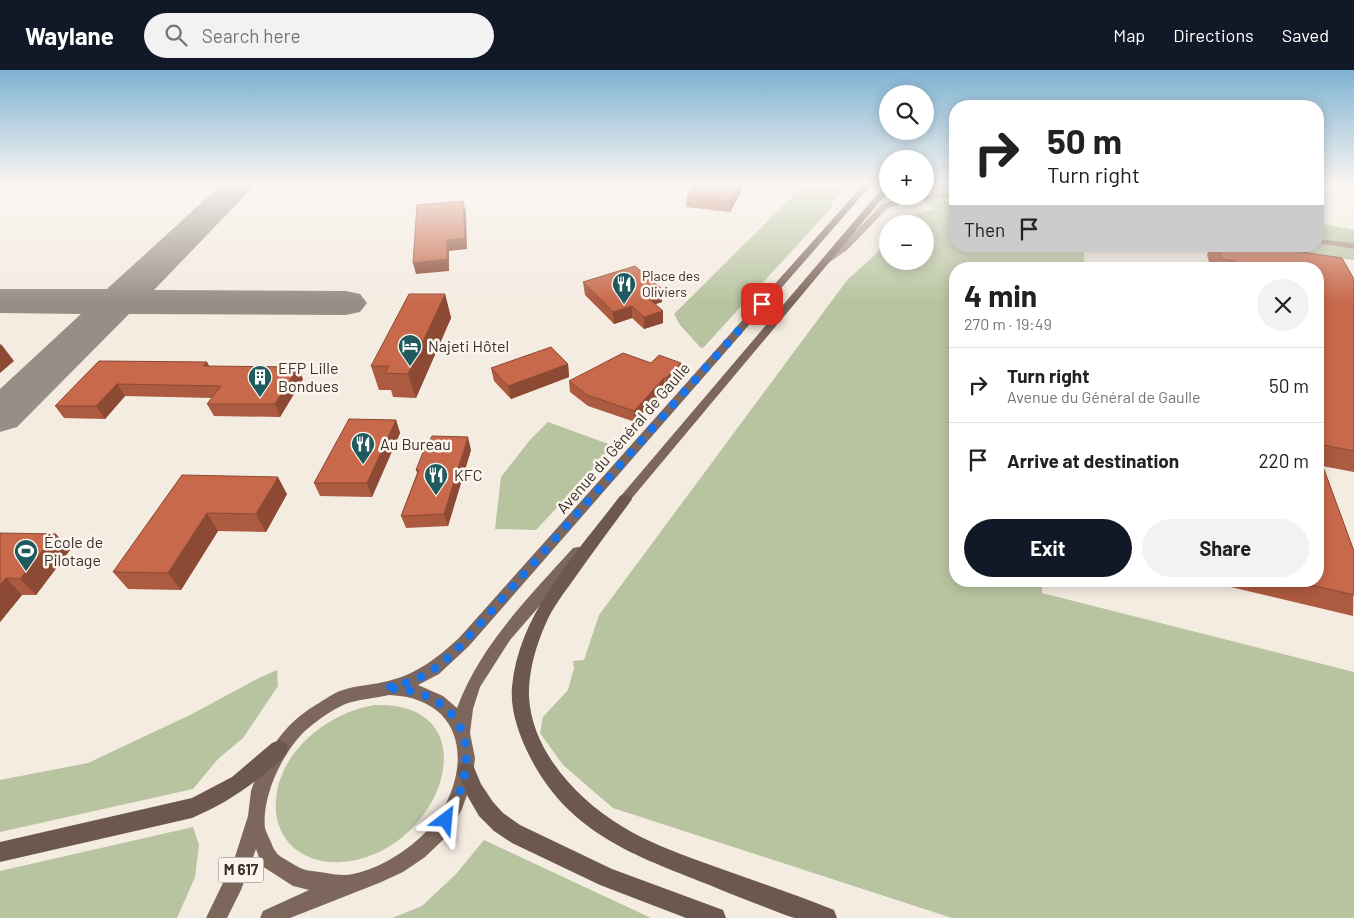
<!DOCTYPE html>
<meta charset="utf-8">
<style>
body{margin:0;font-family:Barlow,sans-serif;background:#f2f2f2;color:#222;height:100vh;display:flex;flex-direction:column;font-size:19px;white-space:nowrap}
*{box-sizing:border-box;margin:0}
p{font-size:16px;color:#767676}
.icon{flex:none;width:28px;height:28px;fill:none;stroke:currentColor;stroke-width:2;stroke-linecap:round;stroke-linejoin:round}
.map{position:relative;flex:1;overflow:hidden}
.details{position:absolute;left:949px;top:192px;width:375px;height:325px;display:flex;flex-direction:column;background:#fff;border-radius:20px;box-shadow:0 2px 12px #0003}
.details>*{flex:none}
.banner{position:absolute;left:949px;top:30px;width:375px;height:152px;border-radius:20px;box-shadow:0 2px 12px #0003;background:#fff;color:#222;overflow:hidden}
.fabs{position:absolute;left:879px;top:15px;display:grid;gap:10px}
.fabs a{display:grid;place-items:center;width:55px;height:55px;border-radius:50%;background:#fff;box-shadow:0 2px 12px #0003;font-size:25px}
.pin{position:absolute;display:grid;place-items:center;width:42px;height:42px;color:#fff;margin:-21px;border-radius:10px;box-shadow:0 2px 8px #0006}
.me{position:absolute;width:55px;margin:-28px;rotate:29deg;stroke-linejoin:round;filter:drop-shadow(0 0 4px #0008)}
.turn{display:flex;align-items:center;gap:18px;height:105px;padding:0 15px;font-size:22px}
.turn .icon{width:65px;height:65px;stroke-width:2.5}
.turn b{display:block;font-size:35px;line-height:42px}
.then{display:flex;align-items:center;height:48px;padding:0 15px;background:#0003;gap:10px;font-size:19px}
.round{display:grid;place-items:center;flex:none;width:52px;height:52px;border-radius:26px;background:#f2f2f2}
.headline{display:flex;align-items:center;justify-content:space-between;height:85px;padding:0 15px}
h1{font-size:30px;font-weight:700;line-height:38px}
.primary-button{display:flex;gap:10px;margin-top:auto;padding:10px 15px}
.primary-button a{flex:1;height:58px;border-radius:30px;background:#111827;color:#fff;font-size:20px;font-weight:700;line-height:58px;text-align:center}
.primary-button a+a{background:#f2f2f2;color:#222}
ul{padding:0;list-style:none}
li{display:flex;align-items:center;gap:15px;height:75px;padding:0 15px;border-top:1px solid #e0e0e0}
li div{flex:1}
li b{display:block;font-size:19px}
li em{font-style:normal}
header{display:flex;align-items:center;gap:30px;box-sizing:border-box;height:70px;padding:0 25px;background:#111827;color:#fff}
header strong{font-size:24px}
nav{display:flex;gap:28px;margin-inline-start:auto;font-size:18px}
.search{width:350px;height:45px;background:#f2f2f2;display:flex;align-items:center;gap:12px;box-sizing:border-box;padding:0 18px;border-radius:28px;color:#767676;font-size:19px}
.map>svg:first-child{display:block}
.green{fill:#b8c4a0}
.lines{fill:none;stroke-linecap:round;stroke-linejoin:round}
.taxiway{fill:#988e86;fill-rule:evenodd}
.secondary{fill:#a18a7d;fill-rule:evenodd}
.primary{fill:#7d675c;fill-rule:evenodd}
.trunk{fill:#6c584f;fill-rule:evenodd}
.wall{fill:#ac5a40}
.shaded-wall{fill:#8c4a34}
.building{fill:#c8694b;stroke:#8c4a34}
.route{stroke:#1a73e8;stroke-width:9;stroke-dasharray:0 16.2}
.labels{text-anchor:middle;stroke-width:5;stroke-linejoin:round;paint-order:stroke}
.far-poi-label{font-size:14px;fill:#3b302b;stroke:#fbf5ee;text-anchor:start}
.shield{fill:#fbf5ee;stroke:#756b66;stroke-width:1}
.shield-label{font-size:15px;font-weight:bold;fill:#3b302b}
.poi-label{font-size:16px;fill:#3b302b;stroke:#fbf5ee;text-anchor:start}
.street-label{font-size:16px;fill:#3b302b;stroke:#fbf5ee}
</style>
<header>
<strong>Waylane</strong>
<div class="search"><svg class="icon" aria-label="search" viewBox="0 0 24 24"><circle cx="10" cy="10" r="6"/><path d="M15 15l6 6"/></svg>Search here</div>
<nav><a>Map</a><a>Directions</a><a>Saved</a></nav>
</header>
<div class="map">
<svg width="1354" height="848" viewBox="0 0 1354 848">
<rect width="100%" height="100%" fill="#f4ebe1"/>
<!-- green -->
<g class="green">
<path d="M805 114 848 115 832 132 833 136 703 278 700 277 680 255 674 244Z"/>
<path d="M928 114H955V176H1083L1085 199H955V511H1042V523L1354 602V848H952L613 738 563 695 540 663 543 647 568 620 574 598 573 591 584 590 599 545 848 209 875 185 887 170 888 191H925V154H900L914 144 934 139 917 126H925Z"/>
<path d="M1318 153 1354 160V190L1253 176H1318Z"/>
<path d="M548 352 614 376 536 460 495 459 501 407 530 370Z"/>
<path d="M277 600 278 616 243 668 218 689 193 719 0 762V710L88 693 192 644 257 609Z"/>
<path d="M375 635C494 631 443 785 341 792 326 793 311 790 298 781 285 772 278 758 276 743 271 687 325 643 375 635Z"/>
<path d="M193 757 199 775 195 807 177 848H0V801Z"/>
<path d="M484 770 651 848H392L422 836 456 804Z"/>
</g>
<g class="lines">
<!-- taxiway -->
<path class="taxiway" d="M222 114H256L154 220 346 221 360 224 367 233 360 242 346 245 129 244 17 357 0 362V319L81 244 0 243V219H107Z"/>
<!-- secondary -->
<g class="secondary">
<rect x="881" y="114" width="7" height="2"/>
<path d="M925 114 953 117H955V121L925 117Z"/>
<path d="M955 123V127L918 129 888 138 847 180 827 194 820 192 841 176 882 134 912 126Z"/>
<path d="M1318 169 1354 173V179L1318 173Z"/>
</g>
<!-- primary -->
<g class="primary">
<path d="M864 114H872L469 576 439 604 418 615 443 626 457 638C481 574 528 528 573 478L578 477 583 478 585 482 583 486 510 570 480 617 473 639 470 663 475 688 472 712 461 741 445 768 425 787 403 802 379 813 290 848H260L263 841 309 820 293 816 262 796 256 779 241 820 227 848H206L234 790 248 746 251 721 253 715C271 677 282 655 319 633 327 628 335 622 343 620 358 615 373 615 388 611 417 604 437 588 459 568ZM389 625C468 628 474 702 432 755 414 777 382 798 353 804 341 807 324 802 312 801 302 800 296 796 288 791 284 788 278 786 276 782 274 780 272 775 271 772 269 768 266 762 265 758 261 725 286 674 312 655 322 647 337 637 348 633 361 629 376 628 389 625Z"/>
<path d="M885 115H888V122L622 440H614L612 437 614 434Z"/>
</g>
<!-- trunk -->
<g class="trunk">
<path d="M625 424 630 426 632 429 630 432C611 458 592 483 574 509 564 523 553 537 546 553 536 575 528 603 529 627 532 682 578 730 623 757 648 772 675 782 702 792 746 808 791 823 834 840L837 848C824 848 808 848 795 848 787 846 778 842 770 839 749 831 728 823 707 814 633 785 567 762 529 685 519 665 510 640 512 617 519 542 577 483 620 426Z"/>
<path d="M279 670 286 673 288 679 286 685C257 712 228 733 192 748L0 792V772L192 728 232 707 272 673Z"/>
<path d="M466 692 473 695 481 714 493 732 503 743 520 755 612 799 723 840 726 848H686L600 815 512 773 494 761 479 746 468 727 457 701 459 695Z"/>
</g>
</g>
<!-- wall -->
<g class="wall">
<path d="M694 114H745L730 142 686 137 687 126Z"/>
<path d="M1211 176H1261L1354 209V402L1322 396 1354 481 1353 546 1205 511H1318V199H1211L1207 185Z"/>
<path d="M583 212 662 232 656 234 663 253 644 259 632 248 614 254 585 225Z"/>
<path d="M445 224 451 248 416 328 393 327 391 320H379L371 296Z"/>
<path d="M99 291 207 292 209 296 303 309 280 347 214 346 207 334 212 328 125 326 105 349 64 348 55 336Z"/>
<path d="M568 294 569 307 511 329 494 311 491 298Z"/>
<path d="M681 304 666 319H664L635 352 588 336 570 322 569 311Z"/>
<path d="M396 350 400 363 372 427 320 426 314 413Z"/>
<path d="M471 380 448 456 406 458 401 446 417 403 416 400Z"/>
<path d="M182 405 287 424 266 462 218 461 181 520 128 519 113 502Z"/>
<path d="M0 463 70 480 36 525H22L0 552Z"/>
</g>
<!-- shaded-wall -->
<g class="shaded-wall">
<path d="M740 114H745L730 142V131Z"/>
<path d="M463 131 466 142 467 179 449 181V201L416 204 413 193 447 170Z"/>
<path d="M662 219V232L645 237V225Z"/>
<path d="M445 224 451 248 416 328 408 304Z"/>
<path d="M632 236V248L614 254 613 242Z"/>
<path d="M663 241V253L644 259V247Z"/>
<path d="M1 274 14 291 0 303V275Z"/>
<path d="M207 292 213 304 203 296Z"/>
<path d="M681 293V304L666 319V308Z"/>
<path d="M568 294 569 307 511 329 508 316Z"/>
<path d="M298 297 303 309 280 347 275 334Z"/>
<path d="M664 308V319L635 352 634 341Z"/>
<path d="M117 314 125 326 105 349 96 336Z"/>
<path d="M396 350 400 363 372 427 367 413Z"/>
<path d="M468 367 471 380 448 456 444 444Z"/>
<path d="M278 407 287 424 266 462 256 444Z"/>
<path d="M207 443 218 461 181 520 168 503Z"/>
<path d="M56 464 70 480 36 525 20 509Z"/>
<path d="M6 508 22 525 0 552V515Z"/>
</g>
<!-- building -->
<g class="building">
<path d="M694 114H740L730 131 687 126Z"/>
<path d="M463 131 465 168 447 170V189L413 193 417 135Z"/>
<path d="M1217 176H1261L1342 188 1354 209V381L1318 374V199H1237L1234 191 1222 189Z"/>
<path d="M635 196 662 219 645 225 663 241 644 247 632 236 613 242 583 212Z"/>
<path d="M409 224H445L408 304 385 303 389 296H371Z"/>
<path d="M551 277 568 294 508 316 491 298Z"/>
<path d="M623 283 651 293 659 285 681 293 666 308H664L634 341 587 325 569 311Z"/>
<path d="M99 291 207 292 203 296 298 297 275 334H207L221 316 117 314 96 336H55Z"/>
<path d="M349 349 396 350 367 413H314Z"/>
<path d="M432 366 468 367 444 444 401 446 419 400H416L427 372H429Z"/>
<path d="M1318 383 1354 481V525L1295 511H1318Z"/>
<path d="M182 405 278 407 256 444 207 443 168 503 113 502Z"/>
<path d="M0 463 56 464 20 509 6 508 0 515Z"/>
</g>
<!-- sky -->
<linearGradient id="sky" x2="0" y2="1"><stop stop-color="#7eb2d2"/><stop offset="0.49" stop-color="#faf6f2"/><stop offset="1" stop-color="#faf6f2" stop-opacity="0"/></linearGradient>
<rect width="1354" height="232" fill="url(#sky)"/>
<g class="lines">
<!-- route -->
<path class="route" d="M446 750C486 686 468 619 384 618 425 610 436 600 464 572L762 234"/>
</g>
<!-- icons -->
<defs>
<g id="restaurant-pin" transform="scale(1.25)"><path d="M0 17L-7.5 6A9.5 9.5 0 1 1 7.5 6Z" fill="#1f5a5e" stroke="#fbf5ee"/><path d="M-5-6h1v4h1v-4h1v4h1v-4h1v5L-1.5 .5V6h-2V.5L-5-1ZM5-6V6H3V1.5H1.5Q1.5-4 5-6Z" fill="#fff"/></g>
<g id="hotel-pin" transform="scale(1.25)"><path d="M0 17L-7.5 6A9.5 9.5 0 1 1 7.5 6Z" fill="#1f5a5e" stroke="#fbf5ee"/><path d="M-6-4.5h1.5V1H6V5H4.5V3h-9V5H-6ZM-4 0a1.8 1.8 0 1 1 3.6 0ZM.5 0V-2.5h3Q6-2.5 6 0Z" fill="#fff"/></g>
<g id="building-pin" transform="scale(1.25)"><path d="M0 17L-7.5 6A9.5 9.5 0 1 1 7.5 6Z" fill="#1f5a5e" stroke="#fbf5ee"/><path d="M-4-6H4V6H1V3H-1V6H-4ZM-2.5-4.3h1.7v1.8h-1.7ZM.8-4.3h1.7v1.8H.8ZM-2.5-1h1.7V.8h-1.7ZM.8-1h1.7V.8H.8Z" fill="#fff"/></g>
<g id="stadium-pin" transform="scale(1.25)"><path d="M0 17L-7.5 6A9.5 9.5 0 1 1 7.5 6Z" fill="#1f5a5e" stroke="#fbf5ee"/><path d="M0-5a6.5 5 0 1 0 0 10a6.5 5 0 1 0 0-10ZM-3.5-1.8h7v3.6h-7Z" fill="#fff"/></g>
</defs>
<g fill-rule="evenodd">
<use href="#restaurant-pin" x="624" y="214"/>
<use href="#hotel-pin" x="410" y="276"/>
<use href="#building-pin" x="260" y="307"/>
<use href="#restaurant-pin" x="363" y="374"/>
<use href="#restaurant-pin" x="436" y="405"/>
<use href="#stadium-pin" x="26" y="481"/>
</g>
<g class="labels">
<!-- far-poi labels -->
<g class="far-poi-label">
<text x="642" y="211">Place des<tspan x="642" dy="16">Oliviers</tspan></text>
</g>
<!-- shield labels -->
<rect class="shield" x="218.5" y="787.5" width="45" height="25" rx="4"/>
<g class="shield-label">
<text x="241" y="805">M 617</text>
</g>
<!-- poi labels -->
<g class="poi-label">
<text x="428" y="282">Najeti Hôtel</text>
<text x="278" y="304">EFP Lille<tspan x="278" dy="18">Bondues</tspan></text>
<text x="380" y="380">Au Bureau</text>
<text x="454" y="411">KFC</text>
<text x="44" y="478">École de<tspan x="44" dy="18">Pilotage</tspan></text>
</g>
<!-- street labels -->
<g class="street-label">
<text transform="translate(623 368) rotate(-49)" y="6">Avenue du Général de Gaulle</text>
</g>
</g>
</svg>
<div class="fabs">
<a><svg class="icon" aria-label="search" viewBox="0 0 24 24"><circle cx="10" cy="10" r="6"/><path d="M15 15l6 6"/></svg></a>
<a>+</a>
<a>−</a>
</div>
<div class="pin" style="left:762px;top:234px;background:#d93025"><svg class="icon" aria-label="arrive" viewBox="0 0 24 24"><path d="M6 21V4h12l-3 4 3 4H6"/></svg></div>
<svg class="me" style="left:446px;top:750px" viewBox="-20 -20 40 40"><path d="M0-17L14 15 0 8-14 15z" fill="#1a73e8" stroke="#fff" stroke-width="4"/></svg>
<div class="banner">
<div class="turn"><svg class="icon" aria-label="right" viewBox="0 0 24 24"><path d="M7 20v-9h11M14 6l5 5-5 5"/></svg><div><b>50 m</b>Turn right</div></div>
<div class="then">Then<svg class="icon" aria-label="arrive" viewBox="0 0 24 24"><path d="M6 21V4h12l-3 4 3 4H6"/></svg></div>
</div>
<section class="details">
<div class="headline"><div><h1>4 min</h1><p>270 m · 19:49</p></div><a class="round"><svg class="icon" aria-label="close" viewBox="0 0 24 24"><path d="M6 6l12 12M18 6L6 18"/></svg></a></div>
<ul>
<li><svg class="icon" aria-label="right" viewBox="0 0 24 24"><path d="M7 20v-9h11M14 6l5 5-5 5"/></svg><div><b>Turn right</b><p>Avenue du Général de Gaulle</p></div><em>50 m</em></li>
<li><svg class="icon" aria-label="arrive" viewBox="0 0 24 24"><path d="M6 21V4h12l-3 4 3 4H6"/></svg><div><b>Arrive at destination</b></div><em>220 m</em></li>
</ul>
<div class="primary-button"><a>Exit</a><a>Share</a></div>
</section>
</div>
